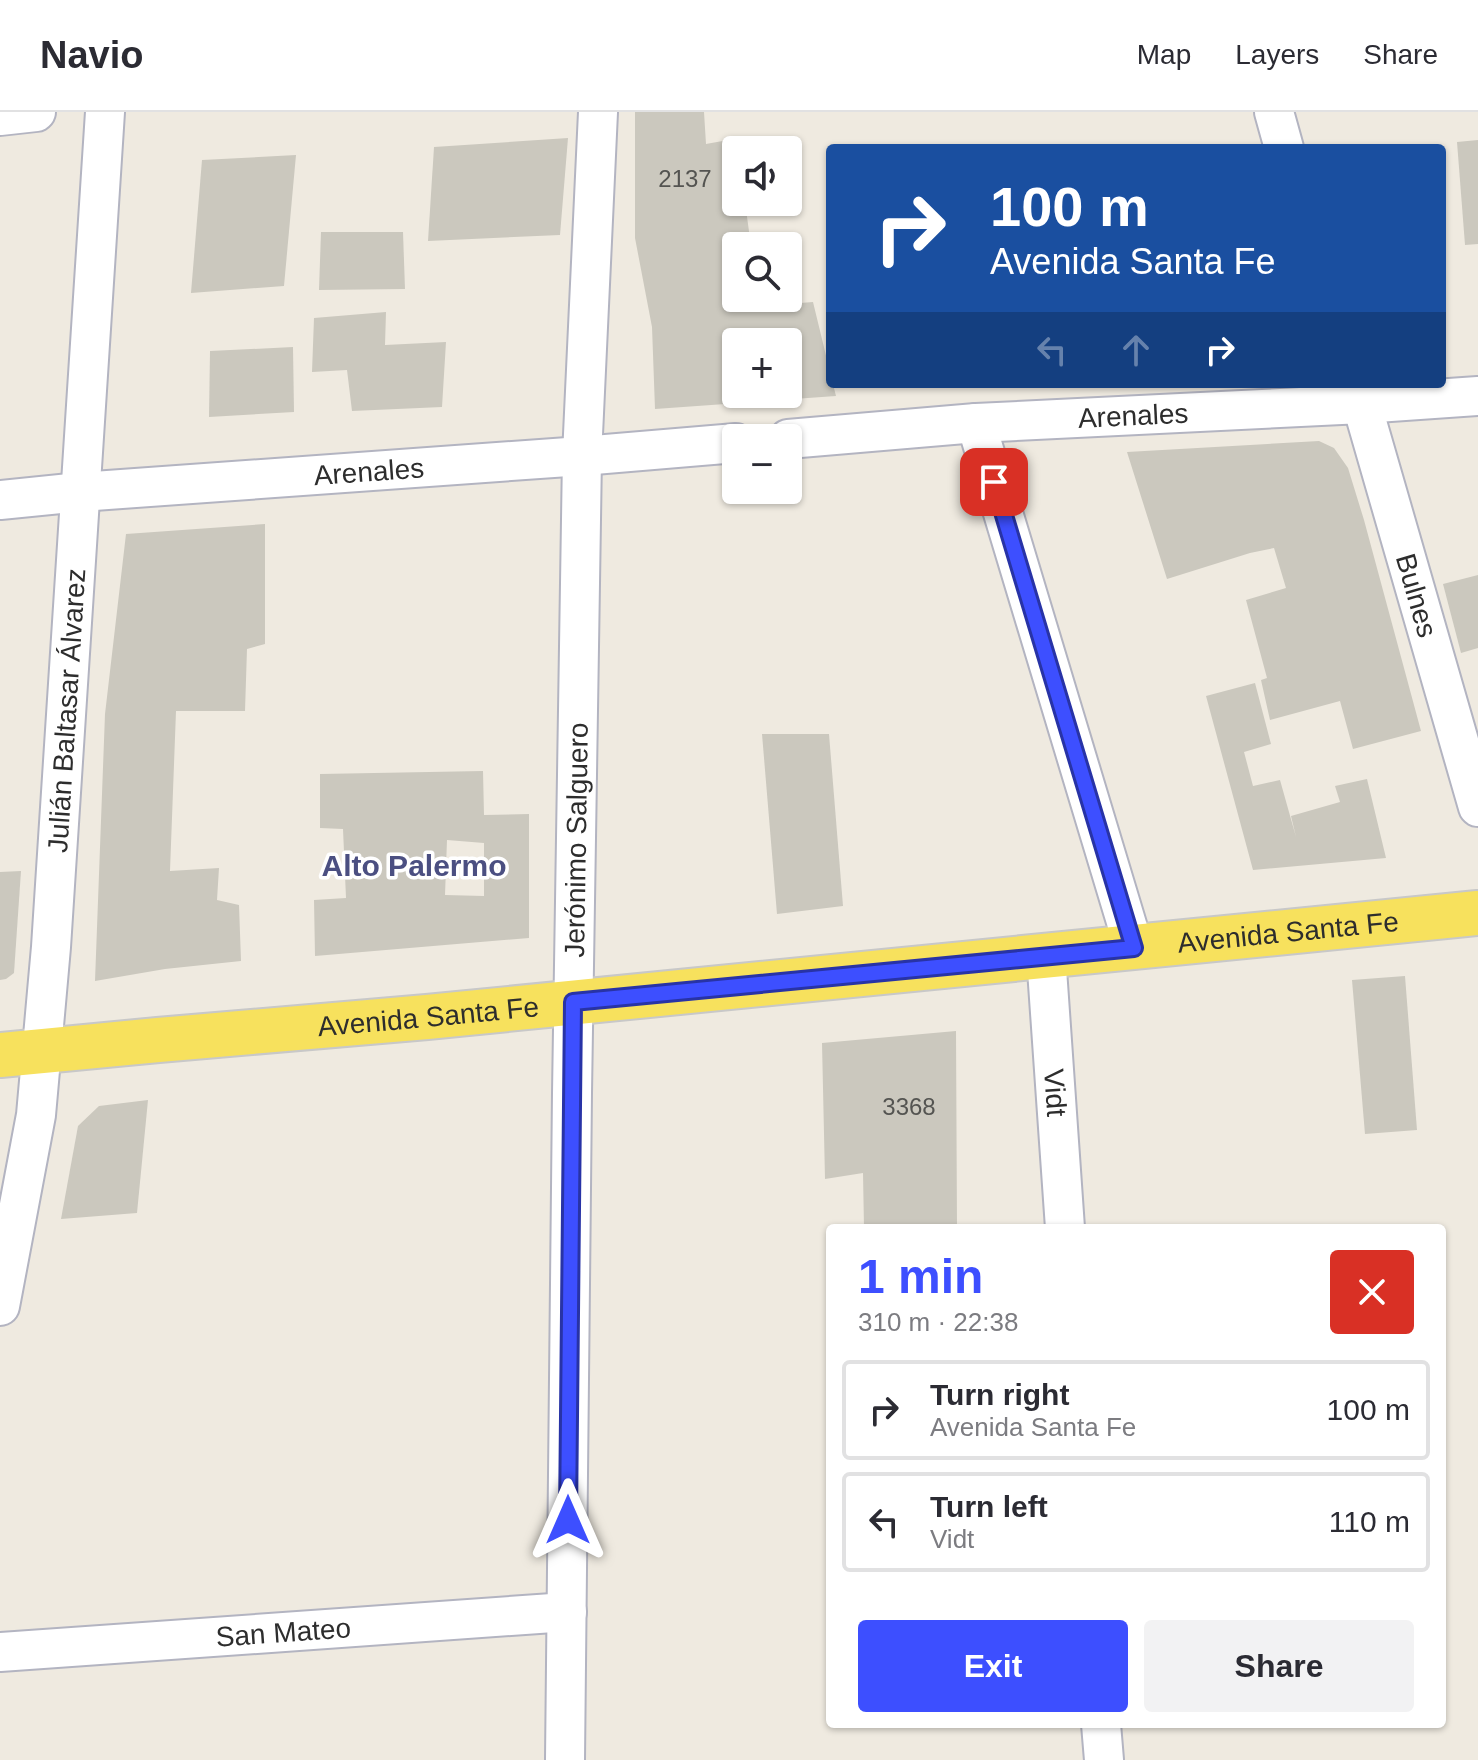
<!DOCTYPE html>
<meta charset="utf-8">
<style>
body{margin:0;font-family:Arial,sans-serif;background:#f2f2f3;color:#2b2b33;height:100vh;display:flex;flex-direction:column;font-size:30px;white-space:nowrap}
*{box-sizing:border-box;margin:0}
p{font-size:26px;color:#7c7c81}
.icon{flex:none;width:44px;height:44px;fill:none;stroke:currentColor;stroke-width:2;stroke-linecap:round;stroke-linejoin:round}
.map{position:relative;flex:1;overflow:hidden}
.side{position:absolute;left:826px;top:1112px;width:620px;height:504px;display:flex;flex-direction:column;background:#fff;border-radius:8px;box-shadow:0 2px 6px #0004}
.side>*{flex:none}
.top-card{position:absolute;left:826px;top:32px;width:620px;height:244px;border-radius:8px;box-shadow:0 2px 6px #0004;background:#1a4fa0;color:#fff;overflow:hidden}
.fabs{position:absolute;left:722px;top:24px;display:grid;gap:16px}
.fabs a{display:grid;place-items:center;width:80px;height:80px;border-radius:8px;background:#fff;box-shadow:0 2px 6px #0004;font-size:40px}
.pin{position:absolute;display:grid;place-items:center;width:68px;height:68px;color:#fff;margin:-34px;border-radius:16px;box-shadow:0 4px 12px #0006}
.me{position:absolute;width:88px;margin:-44px;rotate:0deg;stroke-linejoin:round;filter:drop-shadow(0 0 6px #0008)}
.turn{display:flex;align-items:center;gap:28px;height:168px;padding:0 32px;font-size:36px}
.turn .icon{width:104px;height:104px;stroke-width:2.5}
.turn b{display:block;font-size:56px;line-height:68px}
.lanes{display:flex;align-items:center;height:76px;padding:0 32px;background:#0003;justify-content:center;gap:40px;direction:ltr}
.lanes .off{opacity:.35}
.round{display:grid;place-items:center;flex:none;width:84px;height:84px;border-radius:8px;background:#f2f2f3}
.summary{display:flex;align-items:center;justify-content:space-between;height:136px;padding:0 32px}
h1{font-size:48px;font-weight:600;line-height:60px;color:#3d4fff}
.cta{display:flex;gap:16px;margin-top:auto;padding:16px 32px}
.cta a{flex:1;height:92px;border-radius:8px;background:#3d4fff;color:#fff;font-size:32px;font-weight:600;line-height:92px;text-align:center}
.cta a+a{background:#f2f2f3;color:#2b2b33}
ul{padding:0;list-style:none}
li{display:flex;align-items:center;gap:24px;height:100px;margin:0 16px 12px;padding:0 16px;border:4px solid #e1e1e2;border-radius:8px}
li div{flex:1}
li b{display:block;font-size:30px}
li em{font-style:normal}
header{display:flex;align-items:center;gap:48px;box-sizing:border-box;height:112px;padding:0 40px;background:#fff;border-bottom:2px solid #e1e1e2}
header strong{font-size:38px}
nav{display:flex;gap:44px;margin-inline-start:auto;font-size:28px}
.map>svg:first-child{display:block}
.building{fill:#cbc8be;fill-rule:evenodd}
.lines{fill:none;stroke-linecap:round;stroke-linejoin:round}
.minor-casing{stroke:#b3b4c1;stroke-width:42}
.major-casing{stroke:#c8c8c8;stroke-width:48}
.minor{stroke:#fff;stroke-width:38}
.major{stroke:#f7e15d;stroke-width:44}
.route-casing{stroke:#2833a6;stroke-width:20}
.route{stroke:#3d4fff;stroke-width:14}
.labels{text-anchor:middle;stroke-width:7;stroke-linejoin:round;paint-order:stroke}
.number-label{font-size:24px;fill:#545451}
.street-label{font-size:28px;fill:#2d2d2d;stroke:#fff}
.neighbourhood-label{font-size:30px;font-weight:bold;fill:#4b4f81;stroke:#fff}
</style>
<header>
<strong>Navio</strong>
<nav><a>Map</a><a>Layers</a><a>Share</a></nav>
</header>
<div class="map">
<svg width="1478" height="1648" viewBox="0 0 1478 1648">
<rect width="100%" height="100%" fill="#efeae0"/>
<!-- building -->
<g class="building">
<path d="M635 0H704L706 32 739 26 740 38H736V90H745L751 134H736V186H759L761 194 813 190 830 260V272H833L836 284 655 297 652 215 635 126ZM736 230H788V282H736Z"/>
<path d="M568 26 560 123 428 129 434 35Z"/>
<path d="M1478 28V132L1465 133 1457 30Z"/>
<path d="M296 43 284 174 191 181 202 48Z"/>
<path d="M321 120H403L405 177 319 178Z"/>
<path d="M386 200 385 233 446 230 442 295 352 299 347 258 312 260 314 206Z"/>
<path d="M293 235 294 300 209 305 210 239Z"/>
<path d="M1319 329 1334 336 1348 356 1364 408 1421 619 1353 637 1340 589 1270 608 1261 568 1267 566 1246 488 1286 476 1274 436 1250 441 1167 467 1127 340Z"/>
<path d="M265 412V532L247 537 245 599H176L170 759 219 756 217 788 239 793 241 849 165 857 95 869 105 602 126 422Z"/>
<path d="M1478 463V536L1461 541 1443 472Z"/>
<path d="M1255 571 1271 632 1244 640 1253 674 1280 668 1296 725 1291 704 1340 690 1335 674 1367 667 1386 746 1253 758 1206 584Z"/>
<path d="M762 622H829L843 794 777 802Z"/>
<path d="M483 659 484 703 529 702V826L315 844 314 788 346 786 343 717 320 716V662ZM447 728 484 731V784L445 783Z"/>
<path d="M21 759 14 861 6 867 0 868V760Z"/>
<path d="M1405 864 1417 1018 1365 1022 1352 868Z"/>
<path d="M956 919 957 1116H864L863 1061 825 1067 822 931Z"/>
<path d="M148 988 137 1101 61 1107 78 1014 99 994Z"/>
</g>
<g class="lines">
<!-- minor casing -->
<g class="minor-casing">
<g id="minor">
<path d="M1274 0 1284 36"/>
<path d="M0 4 36 0"/>
<path id="s1" d="M1356 272 1478 695"/>
<path d="M976 311 1134 836"/>
<path id="s2" d="M788 327 976 311 1362 292 1478 284"/>
<path id="s3" d="M0 388 80 380 582 344 736 331"/>
<path id="s4" d="M1046 843 1065 1116"/>
<path id="s5" d="M0 1194 36 1003 51 835 105 0"/>
<path id="s6" d="M0 1540 567 1500"/>
<path d="M1101 1612 1104 1648"/>
<path id="s7" d="M565 1648 572 981 582 344 598 0"/>
</g>
</g>
<!-- major casing -->
<g class="major-casing">
<g id="major">
<path id="s8" d="M0 943 158 928 427 905 1478 801"/>
</g>
</g>
<!-- minor -->
<use href="#minor" class="minor"/>
<!-- major -->
<use href="#major" class="major"/>
</g>
<g class="lines">
<!-- route casing -->
<g class="route-casing">
<path id="route" d="M568 1408 573 890 1134 836 994 370"/>
</g>
<!-- route -->
<use href="#route" class="route"/>
</g>
<g class="labels">
<!-- number labels -->
<g class="number-label">
<text x="685" y="75">2137</text>
<text x="909" y="1003">3368</text>
</g>
<!-- street labels -->
<g class="street-label">
<text dy="10" stroke="none"><textPath href="#s2" startOffset="346">Arenales</textPath></text>
<text dy="10" stroke="none"><textPath href="#s3" startOffset="370">Arenales</textPath></text>
<text dy="10" stroke="none"><textPath href="#s1" startOffset="220">Bulnes</textPath></text>
<text dy="10" stroke="none"><textPath href="#s5" startOffset="600">Julián Baltasar Álvarez</textPath></text>
<text dy="10" stroke="none"><textPath href="#s7" startOffset="920">Jerónimo Salguero</textPath></text>
<text dy="10" stroke="none"><textPath href="#s8" startOffset="1294">Avenida Santa Fe</textPath></text>
<text dy="10" stroke="none"><textPath href="#s8" startOffset="430">Avenida Santa Fe</textPath></text>
<text dy="10" stroke="none"><textPath href="#s4" startOffset="138">Vidt</textPath></text>
<text dy="10" stroke="none"><textPath href="#s6" startOffset="284">San Mateo</textPath></text>
</g>
<!-- neighbourhood labels -->
<g class="neighbourhood-label">
<text x="414" y="764">Alto Palermo</text>
</g>
</g>
</svg>
<div class="fabs">
<a><svg class="icon" aria-label="sound" viewBox="0 0 24 24"><path d="M4 9h4l5-4v14l-5-4H4zM17 9q2 3 0 6"/></svg></a>
<a><svg class="icon" aria-label="search" viewBox="0 0 24 24"><circle cx="10" cy="10" r="6"/><path d="M15 15l6 6"/></svg></a>
<a>+</a>
<a>−</a>
</div>
<div class="pin" style="left:994px;top:370px;background:#d93025"><svg class="icon" aria-label="arrive" viewBox="0 0 24 24"><path d="M6 21V4h12l-3 4 3 4H6"/></svg></div>
<svg class="me" style="left:568px;top:1408px" viewBox="-20 -20 40 40"><path d="M0-17L14 15 0 8-14 15z" fill="#3d4fff" stroke="#fff" stroke-width="4"/></svg>
<div class="top-card">
<div class="turn"><svg class="icon" aria-label="right" viewBox="0 0 24 24"><path d="M7 20v-9h11M14 6l5 5-5 5"/></svg><div><b>100 m</b>Avenida Santa Fe</div></div>
<div class="lanes"><svg class="icon off" aria-label="left" viewBox="0 0 24 24"><path d="M17 20v-9H6M10 6l-5 5 5 5"/></svg><svg class="icon off" aria-label="ahead" viewBox="0 0 24 24"><path d="M12 20V5M6 11l6-6 6 6"/></svg><svg class="icon" aria-label="right" viewBox="0 0 24 24"><path d="M7 20v-9h11M14 6l5 5-5 5"/></svg></div>
</div>
<section class="side">
<div class="summary"><div><h1>1 min</h1><p>310 m · 22:38</p></div><a class="round" style="background:#d93025;color:#fff"><svg class="icon" aria-label="close" viewBox="0 0 24 24"><path d="M6 6l12 12M18 6L6 18"/></svg></a></div>
<ul>
<li><svg class="icon" aria-label="right" viewBox="0 0 24 24"><path d="M7 20v-9h11M14 6l5 5-5 5"/></svg><div><b>Turn right</b><p>Avenida Santa Fe</p></div><em>100 m</em></li>
<li><svg class="icon" aria-label="left" viewBox="0 0 24 24"><path d="M17 20v-9H6M10 6l-5 5 5 5"/></svg><div><b>Turn left</b><p>Vidt</p></div><em>110 m</em></li>
</ul>
<div class="cta"><a>Exit</a><a>Share</a></div>
</section>
</div>
